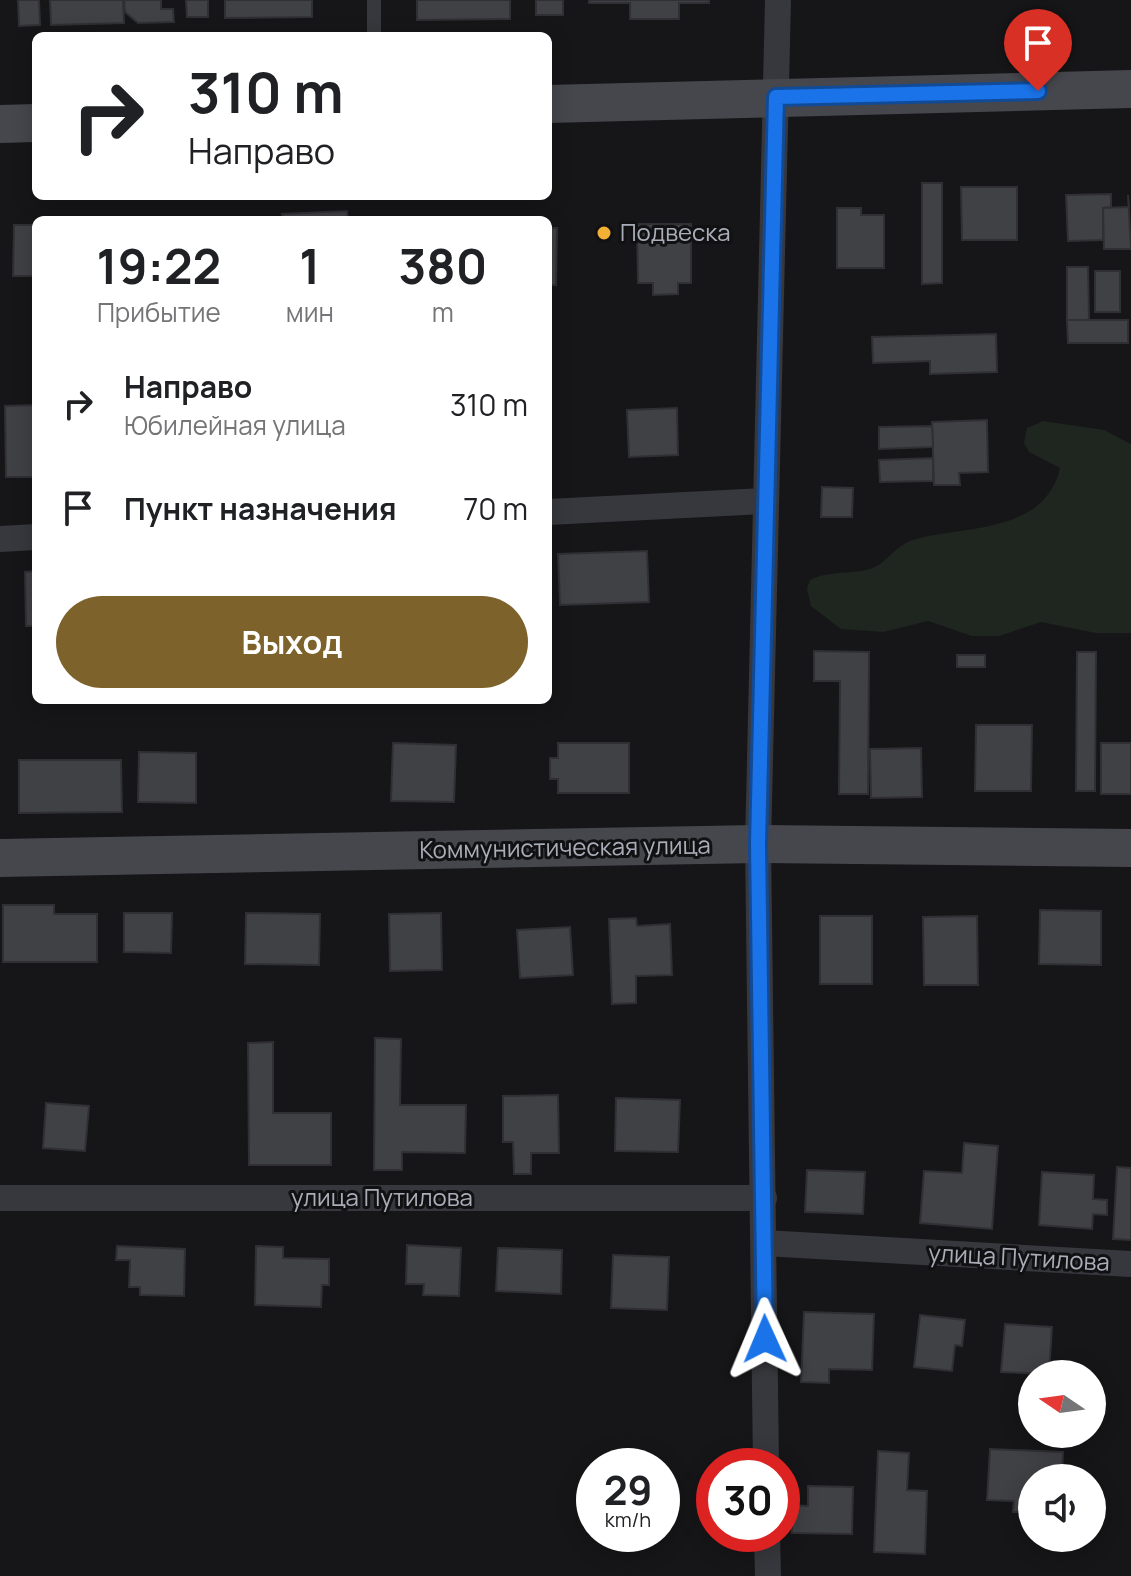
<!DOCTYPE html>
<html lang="ru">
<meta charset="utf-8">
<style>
body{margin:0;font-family:Manrope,sans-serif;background:#f6f6f6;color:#202124;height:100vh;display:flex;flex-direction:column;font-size:30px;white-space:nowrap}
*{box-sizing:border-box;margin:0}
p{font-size:26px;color:#757577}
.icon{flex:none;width:44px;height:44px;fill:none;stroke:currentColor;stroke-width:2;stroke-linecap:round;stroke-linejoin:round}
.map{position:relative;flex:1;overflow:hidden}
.panel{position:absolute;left:32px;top:216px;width:520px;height:488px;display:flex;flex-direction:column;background:#fff;border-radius:12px;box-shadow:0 4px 20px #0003}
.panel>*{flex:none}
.guide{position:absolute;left:32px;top:32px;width:520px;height:168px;border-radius:12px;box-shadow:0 4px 20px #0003;background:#fff;color:#202124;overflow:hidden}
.needle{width:52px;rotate:283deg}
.buttons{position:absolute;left:1018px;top:1360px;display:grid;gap:16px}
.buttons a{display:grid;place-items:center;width:88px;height:88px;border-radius:50%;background:#fff;box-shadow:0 4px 20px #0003;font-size:40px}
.speed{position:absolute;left:576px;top:1448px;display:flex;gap:16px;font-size:40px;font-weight:700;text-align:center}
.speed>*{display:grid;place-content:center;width:104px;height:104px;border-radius:50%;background:#fff;box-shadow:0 4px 20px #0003;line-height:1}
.speed small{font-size:20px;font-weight:400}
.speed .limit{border:12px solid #d22;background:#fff;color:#111}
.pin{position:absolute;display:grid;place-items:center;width:68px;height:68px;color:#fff;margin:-82px -34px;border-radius:50% 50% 50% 0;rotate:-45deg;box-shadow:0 0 8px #0007}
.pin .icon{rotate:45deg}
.me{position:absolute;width:88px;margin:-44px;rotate:359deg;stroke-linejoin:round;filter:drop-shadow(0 0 6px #0008)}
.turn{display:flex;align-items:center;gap:28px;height:168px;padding:0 24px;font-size:36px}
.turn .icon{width:104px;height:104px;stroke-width:2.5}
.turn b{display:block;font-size:56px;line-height:68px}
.eta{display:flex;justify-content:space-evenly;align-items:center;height:136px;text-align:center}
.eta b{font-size:48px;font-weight:700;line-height:56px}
.cta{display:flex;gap:16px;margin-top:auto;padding:16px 24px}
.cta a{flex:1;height:92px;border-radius:48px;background:#7e622b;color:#fff;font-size:32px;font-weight:700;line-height:92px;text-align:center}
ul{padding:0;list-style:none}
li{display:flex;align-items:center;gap:24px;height:104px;padding:0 24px}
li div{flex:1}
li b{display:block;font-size:30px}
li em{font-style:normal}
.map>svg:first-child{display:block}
.green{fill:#1e261f}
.building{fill:#404145;stroke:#303034;stroke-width:2}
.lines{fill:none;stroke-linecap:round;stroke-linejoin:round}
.lane{stroke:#37383d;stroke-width:14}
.street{stroke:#37383d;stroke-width:26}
.secondary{stroke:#45474d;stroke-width:38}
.route-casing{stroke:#114b97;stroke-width:20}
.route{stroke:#1a73e8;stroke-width:14}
.poi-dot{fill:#f2b134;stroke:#111113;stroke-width:3}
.labels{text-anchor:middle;stroke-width:6;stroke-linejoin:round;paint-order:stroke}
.poi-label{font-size:24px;fill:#a8adb8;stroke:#111113;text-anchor:start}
.street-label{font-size:24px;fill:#a8adb8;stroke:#111113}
</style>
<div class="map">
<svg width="1131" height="1576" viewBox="0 0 1131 1576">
<rect width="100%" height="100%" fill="#161618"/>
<!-- green -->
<path class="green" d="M1043 421 1104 430 1131 444V633H1096L1041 622 999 636H972L928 621 883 632 841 629 811 606 807 589 810 580C830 570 849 575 870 569 887 564 894 545 916 539 967 526 1045 533 1060 468L1029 452 1024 443 1027 428Z"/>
<!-- building -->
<g class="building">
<path d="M18 0H39L40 25 19 26Z"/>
<path d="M50 0H123L124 23 51 25Z"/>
<path d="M124 0H161V9H173L174 22 138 23 125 12Z"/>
<path d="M186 0H208V17H187Z"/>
<path d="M225 0H312V17L225 18Z"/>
<path d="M417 0H510V19L417 20Z"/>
<rect x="536" y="0" width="27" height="15"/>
<path d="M589 0H709V3H679V19H630V3H589Z"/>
<path d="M922 183H942V283L922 284Z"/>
<path d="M961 187H1017V240H962Z"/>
<path d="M1111 194V207L1103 208V240L1068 241 1066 195Z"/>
<path d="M1128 195 1131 249H1104L1103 208 1129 207Z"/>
<path d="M837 208H861V215H884V268H837Z"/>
<path d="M347 211 348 220H283L282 214Z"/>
<path d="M637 224H691V283H678V294L653 295V283H638Z"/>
<path d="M14 225H36V276H13Z"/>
<path d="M548 228H557L556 285H548Z"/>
<path d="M1067 267H1088L1089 320H1067Z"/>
<rect x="1095" y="271" width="25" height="41"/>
<path d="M1067 320H1128V343H1068Z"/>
<path d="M996 334 997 372 930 374V361L873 363 872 337Z"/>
<path d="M36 405V477H6L5 406Z"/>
<path d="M677 408 678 455 629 457 627 410Z"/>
<path d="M987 420 988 472 959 473 960 485H934L932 422Z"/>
<path d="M932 426 933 447 879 449V427Z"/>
<path d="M933 458V481L880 482 879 460Z"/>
<path d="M822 487 853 488 852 517H821Z"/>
<path d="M647 551 649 602 560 605 558 554Z"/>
<path d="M36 571V626H26L25 572Z"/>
<path d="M814 651 869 652 868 794H839L840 681H814Z"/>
<path d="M1077 652H1096L1095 791H1076Z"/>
<rect x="957" y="655" width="28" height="12"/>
<path d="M976 725H1032L1031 791H975Z"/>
<path d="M393 743 456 745 454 802 391 801Z"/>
<path d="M558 743H629V793H558V779H550V758H558Z"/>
<rect x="1101" y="743" width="30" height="51"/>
<path d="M921 748 922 797 871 798 870 749Z"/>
<path d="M139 752 196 753V803L138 802Z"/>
<path d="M19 760H121L122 812 19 813Z"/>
<path d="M3 905H54V914H97V962H3Z"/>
<path d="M1040 910 1101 911V965L1039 964Z"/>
<path d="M124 913H172L171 953 124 952Z"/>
<path d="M246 913 320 914 319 965 245 964Z"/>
<path d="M441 913 442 970 390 971 389 914Z"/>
<rect x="820" y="916" width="52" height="68"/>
<path d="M977 916 978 985H924L923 917Z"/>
<path d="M636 918 637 926 670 924 672 975 636 976V1003L612 1004 609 919Z"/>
<path d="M570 927 573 975 520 978 517 930Z"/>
<path d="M375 1038 401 1039 400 1105H466L465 1153 402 1152V1170H374Z"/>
<path d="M273 1042V1113H331V1165H249L248 1043Z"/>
<path d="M558 1095 559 1153H531V1174H514L513 1142H503V1096Z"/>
<path d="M616 1098 680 1100 678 1152 615 1151Z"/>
<path d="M46 1103 89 1106 85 1151 43 1148Z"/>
<path d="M964 1143 998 1146 992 1229 920 1223 924 1171 962 1173Z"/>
<path d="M1117 1167 1131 1168V1240L1113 1239Z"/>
<path d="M807 1170 865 1172 863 1214 805 1212Z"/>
<path d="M1042 1172 1094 1175 1093 1199 1107 1200V1215L1093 1214 1092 1229 1039 1225Z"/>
<path d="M407 1245 461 1248 459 1296 423 1295 424 1284H406Z"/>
<path d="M117 1246 185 1249 184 1296 140 1295V1287H129L130 1260H116Z"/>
<path d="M256 1246 283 1247V1258L329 1259V1285H322L321 1307 255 1305Z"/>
<path d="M498 1248 562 1250 561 1294 496 1291Z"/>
<path d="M613 1255 669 1257 667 1310 611 1308Z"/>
<path d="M804 1312 874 1314 872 1370 829 1369V1383L801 1382Z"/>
<path d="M920 1315 965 1320 962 1346 955 1345 952 1371 914 1367Z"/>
<path d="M1005 1324 1052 1327 1049 1374 1001 1372Z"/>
<path d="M990 1449 1063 1452 1062 1478H1032V1512H1013L1014 1501 987 1500Z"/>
<path d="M878 1451 909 1453 907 1490 927 1491 925 1554 874 1552Z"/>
<path d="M808 1486 853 1487 852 1534 792 1533V1505L808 1506Z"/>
</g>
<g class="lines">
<!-- lane -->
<path class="lane" d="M374 0V36"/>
<!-- street -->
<g class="street">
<path d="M548 512 766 501"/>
<path d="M0 539 36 537"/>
<path d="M0 1198H764"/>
<path d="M764 1243 1131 1264"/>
<path d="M766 1466 758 844 778 0"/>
<path d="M767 1534 768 1576"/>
</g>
<!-- secondary -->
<g class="secondary">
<path d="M548 104 1131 89"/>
<path d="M0 124 36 123"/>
<path d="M0 858 758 844 1131 848"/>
</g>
</g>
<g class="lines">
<!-- route casing -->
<g class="route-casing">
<path id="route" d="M765 1339 758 844 776 97 1038 91"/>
</g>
<!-- route -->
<use href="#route" class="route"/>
</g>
<!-- markers -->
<circle class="poi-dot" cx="604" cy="233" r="8"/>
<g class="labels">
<!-- poi labels -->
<g class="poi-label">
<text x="620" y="241">Подвеска</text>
</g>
<!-- street labels -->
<g class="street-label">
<text transform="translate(565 848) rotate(-1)" y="8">Коммунистическая улица</text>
<text x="382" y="1206">улица Путилова</text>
<text transform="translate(1019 1258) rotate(3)" y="8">улица Путилова</text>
</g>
</g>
</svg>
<div class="buttons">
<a><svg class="needle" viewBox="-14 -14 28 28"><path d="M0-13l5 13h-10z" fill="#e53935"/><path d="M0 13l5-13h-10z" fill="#757577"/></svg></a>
<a><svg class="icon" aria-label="sound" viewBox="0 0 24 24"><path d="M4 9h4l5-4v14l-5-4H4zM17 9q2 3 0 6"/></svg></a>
</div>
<div class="speed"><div>29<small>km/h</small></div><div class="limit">30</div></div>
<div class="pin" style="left:1038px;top:91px;background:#d93025"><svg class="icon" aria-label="arrive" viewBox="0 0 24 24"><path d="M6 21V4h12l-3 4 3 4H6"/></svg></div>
<svg class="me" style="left:765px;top:1339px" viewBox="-20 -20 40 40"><path d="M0-17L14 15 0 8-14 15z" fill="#1a73e8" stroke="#fff" stroke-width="4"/></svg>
<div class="guide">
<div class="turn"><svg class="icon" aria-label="right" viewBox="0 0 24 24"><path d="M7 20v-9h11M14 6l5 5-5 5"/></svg><div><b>310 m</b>Направо</div></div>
</div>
<section class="panel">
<div class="eta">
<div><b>19:22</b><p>Прибытие</p></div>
<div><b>1</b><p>мин</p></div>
<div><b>380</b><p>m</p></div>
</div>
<ul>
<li><svg class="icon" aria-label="right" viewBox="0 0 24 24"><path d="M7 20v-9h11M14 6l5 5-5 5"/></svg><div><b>Направо</b><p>Юбилейная улица</p></div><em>310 m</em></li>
<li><svg class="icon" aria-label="arrive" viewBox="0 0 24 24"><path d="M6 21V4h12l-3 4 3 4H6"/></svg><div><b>Пункт назначения</b></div><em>70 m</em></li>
</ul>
<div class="cta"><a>Выход</a></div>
</section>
</div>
